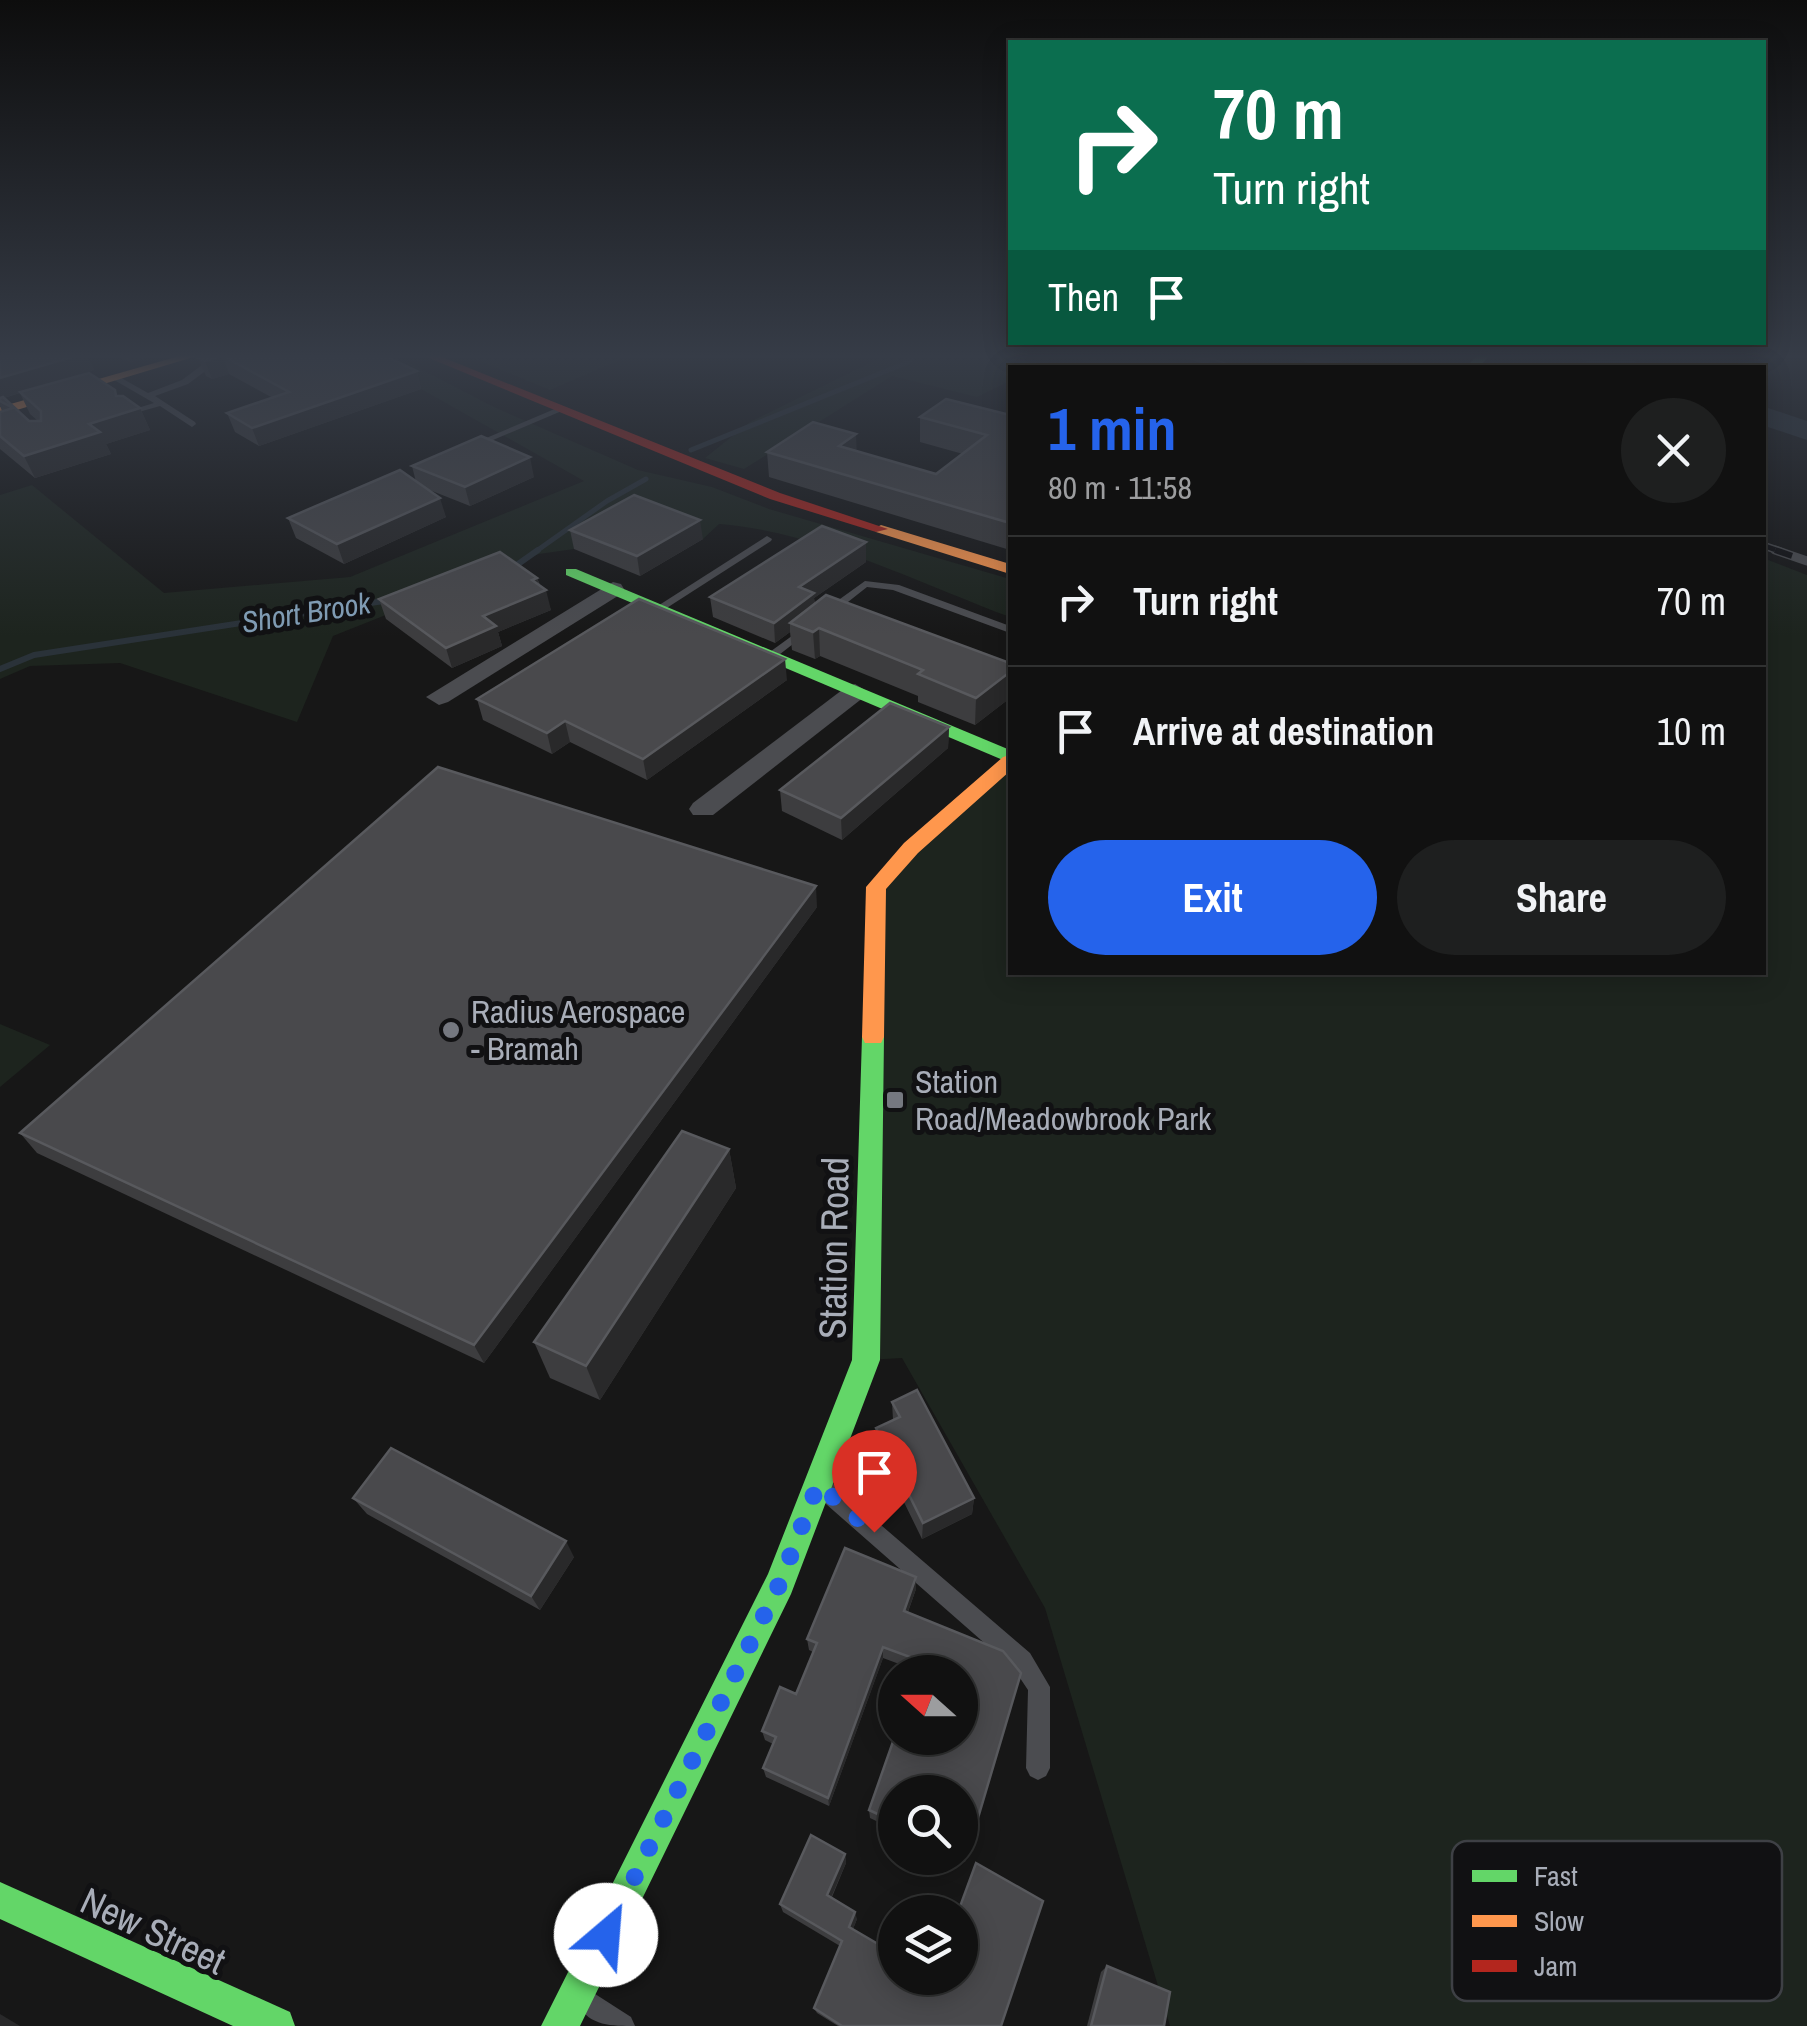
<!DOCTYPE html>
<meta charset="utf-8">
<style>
body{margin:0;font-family:"Archivo Narrow",sans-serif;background:#1e1f1f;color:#f1f3f6;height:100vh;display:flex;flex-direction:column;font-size:38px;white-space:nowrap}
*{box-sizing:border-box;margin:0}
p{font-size:32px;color:#9c9d9f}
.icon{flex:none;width:55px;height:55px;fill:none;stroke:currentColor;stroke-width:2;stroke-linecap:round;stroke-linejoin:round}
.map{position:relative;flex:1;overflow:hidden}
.drawer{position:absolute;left:1008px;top:365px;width:758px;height:610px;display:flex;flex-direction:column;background:#111;border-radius:0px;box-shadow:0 5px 25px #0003,0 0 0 2px #303131}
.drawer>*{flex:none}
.hud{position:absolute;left:1008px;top:40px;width:758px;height:305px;border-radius:0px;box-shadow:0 5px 25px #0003,0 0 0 2px #303131;background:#0b6e4f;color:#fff;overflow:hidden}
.needle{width:65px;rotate:291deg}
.tools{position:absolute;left:878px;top:1655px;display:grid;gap:20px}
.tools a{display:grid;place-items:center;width:100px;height:100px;border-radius:50%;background:#111;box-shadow:0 5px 25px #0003,0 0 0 2px #303131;font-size:50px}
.pin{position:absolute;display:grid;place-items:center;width:85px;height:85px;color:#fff;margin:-102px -42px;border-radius:50% 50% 50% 0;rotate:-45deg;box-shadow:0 0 10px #0007}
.pin .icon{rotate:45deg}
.me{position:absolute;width:110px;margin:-55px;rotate:27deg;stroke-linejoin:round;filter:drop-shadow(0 0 8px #0008)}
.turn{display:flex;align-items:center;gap:35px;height:210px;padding:0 40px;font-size:45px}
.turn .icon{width:130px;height:130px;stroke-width:2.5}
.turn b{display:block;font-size:70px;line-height:85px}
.then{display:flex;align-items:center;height:95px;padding:0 40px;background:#0003;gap:20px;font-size:38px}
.round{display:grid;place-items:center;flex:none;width:105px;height:105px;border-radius:52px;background:#1e1f1f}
.head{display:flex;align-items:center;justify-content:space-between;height:170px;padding:0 40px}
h1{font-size:60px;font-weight:700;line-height:75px;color:#2563eb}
.button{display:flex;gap:20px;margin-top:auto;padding:20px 40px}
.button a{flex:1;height:115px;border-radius:60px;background:#2563eb;color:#fff;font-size:40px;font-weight:700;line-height:115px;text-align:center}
.button a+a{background:#1e1f1f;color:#f1f3f6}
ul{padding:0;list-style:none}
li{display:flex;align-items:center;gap:30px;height:130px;padding:0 40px;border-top:2px solid #303131}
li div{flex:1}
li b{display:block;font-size:38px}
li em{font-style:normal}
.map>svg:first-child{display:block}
.green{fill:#1d241e}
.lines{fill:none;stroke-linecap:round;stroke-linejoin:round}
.stream-far1{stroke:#2a3239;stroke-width:5}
.stream{stroke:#2a3239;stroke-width:6}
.river{fill:#2a3239;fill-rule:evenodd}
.lane{fill:#4b4c50;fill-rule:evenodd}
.street{fill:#4b4c50;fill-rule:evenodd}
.fast{fill:#63d668;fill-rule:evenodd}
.slow{fill:#ff974d;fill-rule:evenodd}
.jam{fill:#b3261e;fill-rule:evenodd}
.rail-far1-casing{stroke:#4b4c4f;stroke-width:8}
.rail-casing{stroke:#4b4c4f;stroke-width:9}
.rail-far1{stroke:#111113;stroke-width:5;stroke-dasharray:14;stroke-linecap:butt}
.rail{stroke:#111113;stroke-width:6;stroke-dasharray:18;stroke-linecap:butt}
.wall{fill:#3d3d3f;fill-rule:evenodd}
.shaded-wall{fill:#29292a}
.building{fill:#49494c;stroke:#58595d;stroke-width:2.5}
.route{stroke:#2563eb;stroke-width:18;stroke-dasharray:0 32.4}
.poi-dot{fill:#757880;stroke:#111113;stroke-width:4}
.labels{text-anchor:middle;stroke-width:10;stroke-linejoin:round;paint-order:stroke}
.far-water-label{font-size:30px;font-style:italic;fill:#7f9bb3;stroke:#111113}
.poi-label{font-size:32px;fill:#a8adb8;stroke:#111113;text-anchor:start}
.near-street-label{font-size:38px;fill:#a8adb8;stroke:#111113}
.key{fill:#111113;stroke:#3e4045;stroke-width:2.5}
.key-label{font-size:28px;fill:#a8adb8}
</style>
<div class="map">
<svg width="1807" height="2026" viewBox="0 0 1807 2026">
<rect width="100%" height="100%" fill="#171717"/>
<!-- green -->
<g class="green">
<path d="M348 353H390L494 407 638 470 712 487 769 509 1010 579V617C917 582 819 532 719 524L703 539 637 514 574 549 539 554 333 636 297 722 120 663 30 666 0 679V495L32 485 164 593 350 577 584 481 421 389Z"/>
<path d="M476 353H636L550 390 467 356Z"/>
<path d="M890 353H1147L1194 367H1101L1064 355 1037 367 1010 368V381L977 397 892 376 744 469 705 458 750 422Z"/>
<path d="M1763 558 1807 575V2026H1170L1045 1608 902 1358 866 1360 876 887 1010 761V972H1762Z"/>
<path d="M0 1024 50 1045 0 1087Z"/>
</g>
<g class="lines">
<!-- stream-far1 -->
<g class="stream-far1">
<path d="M691 450 906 363 919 353"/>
<path d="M535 552 607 501 646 479"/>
</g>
<!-- stream -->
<g class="stream">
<path d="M511 569 538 550"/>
<path d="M0 669 34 655 390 600"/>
</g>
<!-- river -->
<g class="river">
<path d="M1575 353C1598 352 1626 350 1643 368 1620 368 1592 371 1575 353Z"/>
<path d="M1762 406 1807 421V440L1762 425Z"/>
</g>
<!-- lane -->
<g class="lane">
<path d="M244 353H255L208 369 188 384 155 396 195 422 196 424 192 427 160 406 128 415V411L154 403 109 377 116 375 148 393 182 380 202 365Z"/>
<path d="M557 408 564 410 479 446 472 444Z"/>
<path d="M767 536 772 539 771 541 662 611 653 609Z"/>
<path d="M865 581 899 585 1010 626V633L893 590 867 587 834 613H826V609Z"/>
<path d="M807 625 811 626V630L775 658H767V654Z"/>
<path d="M825 1480 832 1483 1030 1653 1050 1687V1768L1046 1776 1038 1780 1030 1776 1026 1768 1028 1690 1014 1669 818 1497 815 1490 818 1483Z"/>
<path d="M592 1992 631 2017 635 2026C612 2026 589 2026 579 2005L583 1996Z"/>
</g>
<!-- street -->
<g class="street">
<path d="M613 582 621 584 624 589 621 594 448 702 439 705 426 697Z"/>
<path d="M855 684 868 692 864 697 713 815H693L689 809 693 803 846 687Z"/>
</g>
<!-- fast -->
<g class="fast">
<path d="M1480 353H1492L1478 368H1465Z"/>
<path d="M566 569H576L1010 750V763L566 575Z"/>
<path d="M873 1028 881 1031 884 1037 880 1360 791 1594 580 2026H541L768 1574 852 1360 862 1037 865 1031Z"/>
<path d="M0 1882 290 2012 295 2026H233L0 1919Z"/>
</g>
<!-- slow -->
<g class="slow">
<path d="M190 353H207L0 415V407Z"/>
<path d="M881 525 1010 564V574L876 532 874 529Z"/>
<path d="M1010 755V771L918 853 886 889 884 1037 881 1043H865L862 1037 866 887 904 843 1003 757Z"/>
</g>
<!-- jam -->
<path class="jam" d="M417 353H432L780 493 888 529 876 532 770 499Z"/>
<!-- rail-far1 casing -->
<g class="rail-far1-casing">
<g id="rail-far1">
<path d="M1183 353 1230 368"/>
<path d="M1762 545 1782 552"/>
</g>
</g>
<!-- rail casing -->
<g class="rail-casing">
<path id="rail" d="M1775 550 1807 561"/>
</g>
<!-- rail-far1 -->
<use href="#rail-far1" class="rail-far1"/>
<!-- rail -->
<use href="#rail" class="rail"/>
</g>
<!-- wall -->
<g class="wall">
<path d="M0 353H86L94 370 53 383 115 390 117 396 140 408 150 430 106 444 111 454 35 478 0 449V412L2 411 0 406ZM20 393 30 414 38 421H29L4 398Z"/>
<path d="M109 353H164L131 362Z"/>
<path d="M212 353 417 371 421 389 259 446 235 432 227 413 273 398 229 374 212 379 206 376 198 358Z"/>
<path d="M1295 353H1355L1329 368H1324L1294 358Z"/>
<path d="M1010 415V550L769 477 767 452 857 451 936 474 963 454 920 442V417Z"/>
<path d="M412 466 534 477 470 506 427 489 446 517 344 564 296 538 288 518 416 482Z"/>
<path d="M570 530 703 539 640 576 574 549Z"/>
<path d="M866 562 814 598 815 604 1010 663V698L975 725 918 702V696L820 656 815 659 792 650 790 632 775 643 713 617 710 597Z"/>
<path d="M537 578 551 610 498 632 502 646 452 668 386 619 379 599Z"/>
<path d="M787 680 647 780 570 742 552 754 483 720 477 699Z"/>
<path d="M949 727 948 748 842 840 782 811 780 790Z"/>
<path d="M817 907 484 1363 37 1153 20 1133Z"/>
<path d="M729 1149 736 1188 600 1400 550 1378 534 1342Z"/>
<path d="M892 1402 974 1498 972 1514 922 1539 876 1445V1428L893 1420Z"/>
<path d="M353 1498 574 1557 540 1610 367 1514Z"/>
<path d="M916 1589 908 1612 1021 1673 965 1862 956 1858H960V1792H895V1830L870 1818 869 1810 918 1671 883 1658 829 1806 766 1777 763 1768 773 1744 765 1740 762 1731 796 1694 813 1652 809 1650 807 1639Z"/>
<path d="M845 1854 846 1863 832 1897 857 1919 853 1929 1001 2026H838L817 2013 814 2008 840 1946 783 1912 780 1904Z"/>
<path d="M1107 1966 1164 2026H1087L1101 1972Z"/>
</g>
<!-- shaded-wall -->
<g class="shaded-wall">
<path d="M86 353 94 370 0 399V378Z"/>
<path d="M127 353H164L131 362Z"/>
<path d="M1331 353H1355L1328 368Z"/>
<path d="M223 356 229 374 212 379 205 361Z"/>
<path d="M417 371 421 389 259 446 252 428Z"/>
<path d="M115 390 124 413 140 408 150 430 106 444 111 454 35 478 24 456 89 424 116 396Z"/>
<path d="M856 434 857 459 839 446Z"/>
<path d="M530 457 534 477 470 506 465 487Z"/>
<path d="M440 498 446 517 344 564 337 544Z"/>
<path d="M700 520 703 539 640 576 637 556Z"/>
<path d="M866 542V562L814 598 815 613 790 623V632L775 643 774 623 799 587Z"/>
<path d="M537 578 541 592 546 590 551 610 498 632 502 646 452 668 446 648 483 616Z"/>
<path d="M819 628 820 656 815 659 813 632Z"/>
<path d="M785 659 787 680 647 780 643 759Z"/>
<path d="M1010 672V698L975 725 976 698Z"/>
<path d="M565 721 570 742 552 754 547 733Z"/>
<path d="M949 727 948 748 842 840 841 818Z"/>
<path d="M816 886 817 907 484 1363 474 1345Z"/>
<path d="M729 1149 736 1188 600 1400 586 1366Z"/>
<path d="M974 1498 972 1514 922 1539 923 1523Z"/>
<path d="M566 1541 574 1557 540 1610 531 1596Z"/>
<path d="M916 1577V1589L904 1622V1611Z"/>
<path d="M883 1647V1658L829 1806 828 1798Z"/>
<path d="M845 1854 846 1863 829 1902 827 1895Z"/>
<path d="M855 1912 857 1919 851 1934 849 1927Z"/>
<path d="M0 2014 20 2026H0Z"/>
</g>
<!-- building -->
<g class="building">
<path d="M0 353H86L0 378Z"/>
<path d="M212 353H379L417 371 252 428 227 413 289 392 223 356 205 361 198 358Z"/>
<path d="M89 373 115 390 116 396H123L140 408 89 424 100 432 24 456 0 436V412L13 408 0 401V398L3 397 29 421H41V411L20 392Z"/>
<path d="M946 399 1010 415V523L767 452 813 422 856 434 839 446 936 474 987 435 920 417Z"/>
<path d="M481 436 530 457 465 487 412 466Z"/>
<path d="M400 470 440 498 337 544 288 518Z"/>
<path d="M634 495 700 520 637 556 570 530Z"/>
<path d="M822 526 866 542 799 587 814 593 774 623 710 597Z"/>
<path d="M500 552 537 578 532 580 546 590 483 616 496 626 446 648 379 599Z"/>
<path d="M826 595 1010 663V672L976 698 918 674 923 670 819 628 813 632 790 623Z"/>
<path d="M639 599 785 659 643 759 565 721 547 733 477 699Z"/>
<path d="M890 703 949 727 841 818 780 790Z"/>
<path d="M438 767 816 886 474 1345 20 1133Z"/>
<path d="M682 1131 729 1149 586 1366 534 1342Z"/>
<path d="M917 1390 974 1498 923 1523 876 1428 900 1417 892 1402Z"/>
<path d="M391 1448 566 1541 531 1596 353 1498Z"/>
<path d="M845 1548 916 1577 904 1611 1003 1651 1021 1673 967 1855 960 1852V1792H895V1822L869 1810 895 1736V1738H960V1672H917L921 1661 883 1647 828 1798 763 1768 776 1737 762 1731 780 1687 796 1694 817 1643 807 1639Z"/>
<path d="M811 1835 845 1854 827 1895 855 1912 849 1927 895 1954V1978H960V1912H958L976 1863 1043 1901 1001 2026H842L814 2008 842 1941 780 1904Z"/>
<path d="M1107 1966 1170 1992 1164 2026H1091Z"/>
</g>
<!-- sky -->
<linearGradient id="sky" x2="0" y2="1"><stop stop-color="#0d0d0d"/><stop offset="0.56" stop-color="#363c47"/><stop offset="1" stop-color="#363c47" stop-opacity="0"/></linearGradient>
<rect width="1807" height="636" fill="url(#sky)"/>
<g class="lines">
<!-- route -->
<path class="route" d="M606 1935 780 1583 818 1484 874 1532"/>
</g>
<!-- markers -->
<g class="poi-dot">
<circle cx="451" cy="1030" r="10"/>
<rect x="885" y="1090" width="20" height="20" rx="5"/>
</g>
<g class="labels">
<!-- far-water labels -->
<g class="far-water-label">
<text transform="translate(306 613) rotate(-9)" y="10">Short Brook</text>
</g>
<!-- poi labels -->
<g class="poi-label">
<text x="471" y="1023">Radius Aerospace<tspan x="471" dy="37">- Bramah</tspan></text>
<text x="915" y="1093">Station<tspan x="915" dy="37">Road/Meadowbrook Park</tspan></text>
</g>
<!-- near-street labels -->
<g class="near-street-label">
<text transform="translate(834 1248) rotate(-89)" y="13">Station Road</text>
<text transform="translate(153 1931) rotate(25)" y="13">New Street</text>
</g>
</g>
<!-- legend -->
<rect x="1452" y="1841" width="330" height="160" rx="15" class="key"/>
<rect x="1472" y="1870" width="45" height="12" fill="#63d668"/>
<rect x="1472" y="1915" width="45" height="12" fill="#ff974d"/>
<rect x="1472" y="1960" width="45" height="12" fill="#b3261e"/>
<g class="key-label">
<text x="1534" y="1886">Fast</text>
<text x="1534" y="1931">Slow</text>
<text x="1534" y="1976">Jam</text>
</g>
</svg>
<div class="tools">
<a><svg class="needle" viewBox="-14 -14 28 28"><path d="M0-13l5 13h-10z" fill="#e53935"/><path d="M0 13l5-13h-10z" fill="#9c9d9f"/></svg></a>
<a><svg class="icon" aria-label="search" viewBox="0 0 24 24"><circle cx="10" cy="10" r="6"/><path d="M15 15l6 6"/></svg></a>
<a><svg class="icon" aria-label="layers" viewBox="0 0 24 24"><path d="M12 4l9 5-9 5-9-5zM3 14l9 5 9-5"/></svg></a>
</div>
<div class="pin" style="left:874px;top:1532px;background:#d93025"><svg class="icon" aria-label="arrive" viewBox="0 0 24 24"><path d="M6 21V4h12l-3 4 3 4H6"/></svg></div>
<svg class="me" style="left:606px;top:1935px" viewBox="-20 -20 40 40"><circle r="19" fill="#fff"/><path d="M0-13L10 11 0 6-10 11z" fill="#2563eb"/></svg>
<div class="hud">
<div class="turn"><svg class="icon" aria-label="right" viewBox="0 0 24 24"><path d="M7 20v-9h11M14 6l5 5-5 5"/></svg><div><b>70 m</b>Turn right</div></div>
<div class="then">Then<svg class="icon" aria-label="arrive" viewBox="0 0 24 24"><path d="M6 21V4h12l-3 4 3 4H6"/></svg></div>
</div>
<section class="drawer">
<div class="head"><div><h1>1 min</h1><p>80 m · 11:58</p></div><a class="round"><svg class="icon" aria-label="close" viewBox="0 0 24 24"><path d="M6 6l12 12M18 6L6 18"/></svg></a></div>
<ul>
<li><svg class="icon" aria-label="right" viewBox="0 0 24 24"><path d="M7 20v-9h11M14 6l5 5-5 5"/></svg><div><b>Turn right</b></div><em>70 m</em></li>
<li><svg class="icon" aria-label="arrive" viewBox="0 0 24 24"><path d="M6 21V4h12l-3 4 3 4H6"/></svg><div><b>Arrive at destination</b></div><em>10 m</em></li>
</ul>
<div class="button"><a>Exit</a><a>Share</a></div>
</section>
</div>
